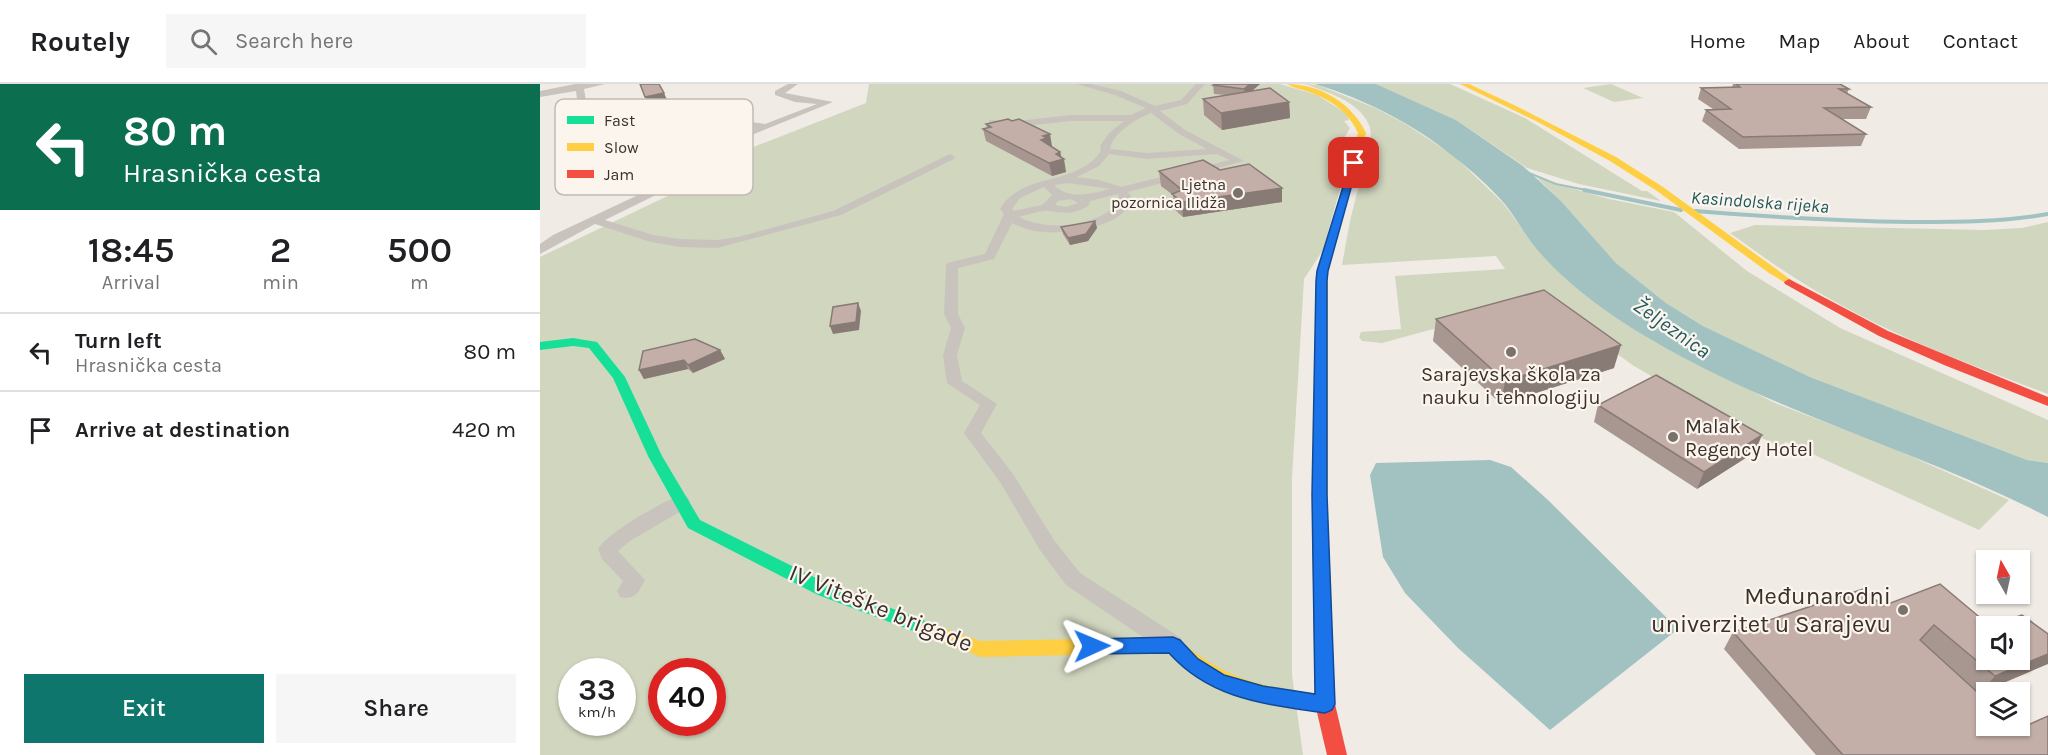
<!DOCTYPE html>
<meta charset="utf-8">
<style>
body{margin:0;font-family:Karla,sans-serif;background:#f6f6f6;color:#202124;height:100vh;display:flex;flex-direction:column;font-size:22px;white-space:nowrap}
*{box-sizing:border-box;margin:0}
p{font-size:20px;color:#757577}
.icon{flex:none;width:33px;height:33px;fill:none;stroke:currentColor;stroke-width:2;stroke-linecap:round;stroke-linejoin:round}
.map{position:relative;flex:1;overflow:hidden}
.panel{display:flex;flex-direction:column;background:#fff;width:540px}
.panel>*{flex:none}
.banner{background:#0b6e4f;color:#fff;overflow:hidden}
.needle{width:39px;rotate:351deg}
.tools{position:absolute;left:1436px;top:466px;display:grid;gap:12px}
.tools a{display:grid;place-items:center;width:54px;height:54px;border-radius:0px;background:#fff;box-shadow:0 2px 4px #0004;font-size:30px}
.speed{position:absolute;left:18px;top:574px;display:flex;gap:12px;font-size:30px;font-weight:700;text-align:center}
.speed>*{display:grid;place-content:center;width:78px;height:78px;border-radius:50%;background:#fff;box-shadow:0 2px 4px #0004;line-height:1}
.speed small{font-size:15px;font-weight:400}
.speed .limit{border:9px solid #d22;background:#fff;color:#111}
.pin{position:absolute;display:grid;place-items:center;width:51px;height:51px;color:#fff;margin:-26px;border-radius:12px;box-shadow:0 3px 9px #0006}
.me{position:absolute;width:66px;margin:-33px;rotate:89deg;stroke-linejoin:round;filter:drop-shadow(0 0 4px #0008)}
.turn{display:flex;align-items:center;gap:21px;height:126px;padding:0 24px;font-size:27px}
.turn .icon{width:78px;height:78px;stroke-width:2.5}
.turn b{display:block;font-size:42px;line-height:51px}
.eta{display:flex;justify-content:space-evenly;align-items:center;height:102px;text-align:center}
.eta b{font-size:36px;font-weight:600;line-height:42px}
.cta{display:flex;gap:12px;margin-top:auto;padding:12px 24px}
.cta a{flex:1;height:69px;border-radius:0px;background:#0f766e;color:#fff;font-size:24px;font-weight:600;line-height:69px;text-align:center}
.cta a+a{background:#f6f6f6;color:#202124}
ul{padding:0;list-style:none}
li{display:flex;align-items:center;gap:18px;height:78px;padding:0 24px;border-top:2px solid #e0e0e0}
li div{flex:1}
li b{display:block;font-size:22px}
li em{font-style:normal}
header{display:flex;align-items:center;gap:36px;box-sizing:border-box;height:84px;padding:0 30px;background:#fff;border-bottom:2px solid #e0e0e0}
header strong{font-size:28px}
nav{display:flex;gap:33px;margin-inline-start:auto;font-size:21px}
.search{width:420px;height:54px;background:#f6f6f6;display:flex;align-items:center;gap:15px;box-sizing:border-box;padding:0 21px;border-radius:0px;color:#757577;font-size:22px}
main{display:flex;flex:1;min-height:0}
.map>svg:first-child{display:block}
.green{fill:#d1d6bf;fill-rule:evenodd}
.water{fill:#a1c2c1}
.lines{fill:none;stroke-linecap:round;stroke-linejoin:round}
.stream-far1{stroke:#a1c2c1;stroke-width:2}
.stream{stroke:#a1c2c1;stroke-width:4}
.street{fill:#c9c3be;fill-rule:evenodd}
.fast{fill:#16e098;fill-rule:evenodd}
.slow{fill:#ffcf43;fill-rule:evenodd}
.jam{fill:#f24e42;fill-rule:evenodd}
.wall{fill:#a89690}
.shaded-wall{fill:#887a75}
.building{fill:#c3afa7;stroke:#887a75;stroke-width:1.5;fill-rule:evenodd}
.route{fill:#1a73e8;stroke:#114b97;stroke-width:1.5}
.poi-dot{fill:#7a716c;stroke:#fbf5ee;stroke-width:2}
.labels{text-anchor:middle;stroke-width:4.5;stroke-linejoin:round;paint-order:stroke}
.far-poi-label{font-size:16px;fill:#3b302b;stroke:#fbf5ee;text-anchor:end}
.far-water-label{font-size:18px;font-style:italic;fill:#1f5a5e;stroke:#fbf5ee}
.poi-label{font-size:20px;fill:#3b302b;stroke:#fbf5ee}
.water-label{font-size:21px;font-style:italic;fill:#1f5a5e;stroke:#fbf5ee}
.near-poi-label{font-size:24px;fill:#3b302b;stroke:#fbf5ee;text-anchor:end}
.near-street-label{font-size:24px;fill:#3b302b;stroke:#fbf5ee}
.key{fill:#fbf5ee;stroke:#c1bab4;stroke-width:1.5}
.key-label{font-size:16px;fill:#3b302b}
</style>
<header>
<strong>Routely</strong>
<div class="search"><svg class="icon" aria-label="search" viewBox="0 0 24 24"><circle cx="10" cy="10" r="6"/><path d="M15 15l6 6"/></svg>Search here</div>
<nav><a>Home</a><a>Map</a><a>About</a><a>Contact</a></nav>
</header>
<main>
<section class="panel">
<div class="banner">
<div class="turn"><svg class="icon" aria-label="left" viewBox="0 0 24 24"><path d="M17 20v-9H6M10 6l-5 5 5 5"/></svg><div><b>80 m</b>Hrasnička cesta</div></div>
</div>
<div class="eta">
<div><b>18:45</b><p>Arrival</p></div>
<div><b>2</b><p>min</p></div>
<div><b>500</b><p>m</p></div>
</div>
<ul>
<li><svg class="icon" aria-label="left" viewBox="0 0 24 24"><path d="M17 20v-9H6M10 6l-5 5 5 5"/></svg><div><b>Turn left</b><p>Hrasnička cesta</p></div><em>80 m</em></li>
<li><svg class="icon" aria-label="arrive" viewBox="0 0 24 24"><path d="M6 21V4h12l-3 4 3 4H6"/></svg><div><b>Arrive at destination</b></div><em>420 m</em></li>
</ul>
<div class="cta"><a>Exit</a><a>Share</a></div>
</section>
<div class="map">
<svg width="1508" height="671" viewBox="0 0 1508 671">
<rect width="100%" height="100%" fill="#f0ebe5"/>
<!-- green -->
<g class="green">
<path d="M329 0H740L777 11 806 29 809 36 804 37 810 44 802 58 812 62 783 166 764 195 752 394V591L763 671H0V173L207 74 198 69 326 19ZM32 588H82V639H32ZM122 588H172V639H122Z"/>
<path d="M764 0 778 1 835 24 864 39 914 72 963 119 1002 171 1058 220 1112 256 1235 319 1350 363 1469 416 1439 446 1246 358 1240 363 1194 340 1094 282 1011 223 989 219 842 259 822 257 819 253 821 248 861 245 855 192 965 185 956 172 802 181C806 160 809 138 815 117 819 98 836 58 829 41 820 18 786 7 764 0Z"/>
<path d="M836 0H910L985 34 1102 107H1107L1121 117 1039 100 987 84 916 36Z"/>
<path d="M1071 0 1103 14 1074 18 1043 4Z"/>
<path d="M997 94 1069 115 1134 128 1207 187 1300 244 1508 336V379L1487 376 1270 293 1163 242 1126 219 1076 179 1021 117Z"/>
<path d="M1508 138V310C1442 285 1376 261 1314 228 1270 206 1230 178 1190 149L1215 141 1444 146 1482 144Z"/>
</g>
<!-- water -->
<g class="water">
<path d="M775 0H836L916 36 983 82 1021 117 1076 179 1126 219 1163 242 1270 293 1487 376 1508 379V433C1379 366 1237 330 1112 256 1075 235 1029 202 1001 170 987 155 977 135 964 119 950 103 931 86 914 73 874 40 824 15 775 0Z"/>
<path d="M950 376 971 383 1008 416 1138 545 1010 646 918 564 865 509 843 473 830 391 836 379Z"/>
</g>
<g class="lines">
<!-- stream-far1 -->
<path class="stream-far1" d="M989 89 1016 100 1051 107"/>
<!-- stream -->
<g class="stream">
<path d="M1044 106 1141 126"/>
<path d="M1155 127C1227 133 1299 137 1371 138 1417 138 1463 138 1508 130"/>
</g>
<!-- street -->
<g class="street">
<path d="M35 0H65L44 5 49 34 142 18 145 19 151 29 158 31 225 40 277 20 255 18 235 11V7L248 0H258L245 9 293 18 162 71 165 74 160 77 78 65 52 57 40 37 36 7 0 13V7ZM139 24 145 33 153 36 215 44 149 69 79 59 59 53 51 39Z"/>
<path d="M537 0H551L581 7 615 22 641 16 656 0H665L647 20 620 27 645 46 704 77 588 108 591 112C590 143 527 150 503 148 492 147 482 144 472 139L454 175 418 184V230L425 244 417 271 422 297 457 320 441 349 473 390 514 456 540 489 641 554 644 561 641 568 633 570 625 568 526 501 500 466 460 398 424 349 440 321 407 299 403 271 411 244 404 230 406 182 407 179 445 170 464 130 460 125C482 87 537 103 561 67L560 62 569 49 584 37H531L477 43 452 41 449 40V36L477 37 531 31H591L606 24 575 11ZM611 29 639 50 667 65 607 69 570 65C573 48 597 35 611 29ZM569 70 607 75 677 70 690 76 581 103 559 96 537 93 559 82ZM529 99 570 105C550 110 529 116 514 101ZM504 103 512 111 502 121 474 127 472 125 480 114ZM578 110 580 118C557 143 508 148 479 133 488 131 500 126 509 127 524 129 533 131 548 122L550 117ZM531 115 538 119 526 123 515 121 518 117Z"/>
<path d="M410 70 415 73 414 75 301 131 177 164 140 163 111 158 55 140 0 170V160L13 151 179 73 184 76 183 78 65 136 113 151 140 155 177 156 198 153 293 127Z"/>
<path d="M141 411 148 413 150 418 148 423 90 457 78 467 105 496C99 508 94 517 80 513L77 507 83 497 62 475 58 465C67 449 123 417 141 411Z"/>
</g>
<!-- fast -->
<path class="fast" d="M33 254 57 258 85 293 122 372 160 436 290 501 393 540 396 545 393 550 387 552 381 550 278 511 148 444 108 372 73 294 49 264 33 262 0 266V258Z"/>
<!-- slow -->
<g class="slow">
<path d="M747 0C780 0 812 19 826 49L788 187V435L785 439H775L772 435 778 187 818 49C808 27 791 16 769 8 761 5 753 4 747 0Z"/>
<path d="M920 0H929L976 22 1076 73 1123 103 1254 198 1249 201 1229 189 1117 107 1070 77 996 37Z"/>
<path d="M387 538 441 557 633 553 639 556C688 597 723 603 785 611L792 614 795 620 792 626 785 629 722 618 697 610 662 594 629 569 441 573 381 550 378 545 381 540Z"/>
</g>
<!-- jam -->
<g class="jam">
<path d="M1249 195 1348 247 1508 313V322L1404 281 1339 252 1245 200 1244 198Z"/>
<path d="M780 429 785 431 788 435 795 620 807 671H787L775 620 772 435 775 431Z"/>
</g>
</g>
<!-- wall -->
<g class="wall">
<path d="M675 0H720L711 7 749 18 750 34 682 46 664 31 663 15 686 11 674 10 673 1Z"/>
<path d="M1193 0H1300L1309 5 1307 10 1331 23 1326 35H1302L1326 50 1321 62 1199 65 1162 37 1166 26 1173 25 1158 15 1161 4 1192 3Z"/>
<path d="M446 40 512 62H511L520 68 526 88 512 92 446 57 443 45 447 44Z"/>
<path d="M680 86 742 104V118L643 133 634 125 633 111 621 102 619 87Z"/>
<path d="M555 137 557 144 548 157 530 161 523 150 521 143Z"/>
<path d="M896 235 1074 284 961 320 893 257Z"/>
<path d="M180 266 185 275 153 289 148 285 104 295 99 286Z"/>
<path d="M1058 321 1215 368 1157 405 1054 338Z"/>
<path d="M1343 522 1450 542 1508 550 1440 609 1508 671H1276L1184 565 1193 548Z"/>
</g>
<!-- shaded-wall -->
<g class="shaded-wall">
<path d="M710 0H720L705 13 704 5Z"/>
<path d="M124 9 128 18 109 21 105 13Z"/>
<path d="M749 18 750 34 682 46 681 29Z"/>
<path d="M510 50 512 62 509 63 501 56 503 52Z"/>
<path d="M520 68 522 76 524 75 526 88 512 92 509 79 516 70Z"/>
<path d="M742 104V118L643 133 642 118Z"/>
<path d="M555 137 557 144 548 157 530 161 528 154Z"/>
<path d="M318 219 321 227 319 246 293 250 290 242Z"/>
<path d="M1081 261 1074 284 961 320 965 297Z"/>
<path d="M180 266 185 275 153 289 148 281Z"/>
<path d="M144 276 148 285 104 295 99 286Z"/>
<path d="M1222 351 1215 368 1157 405 1164 388Z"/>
<path d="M1508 570V580L1440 609 1455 592Z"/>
</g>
<!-- building -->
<g class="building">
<path d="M100 0H119L124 9 105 13Z"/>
<path d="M675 0H710L704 5 673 1Z"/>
<path d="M1196 0H1300L1309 5H1299L1331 23 1284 24 1326 50 1203 53 1166 26 1191 25 1161 4 1200 3Z"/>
<path d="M730 4 749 18 681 29 663 15Z"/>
<path d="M468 35 472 37 479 35 510 50 503 52 507 54 501 56 520 68 516 70 524 75 509 79 443 45 451 43 446 40Z"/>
<path d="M663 76 680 86 709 80 742 104 642 118 632 110 642 106 619 87Z"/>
<path d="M555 137 546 150 528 154 521 143Z"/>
<path d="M1004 206 1081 261 965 297 896 235Z"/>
<path d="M318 219 316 238 290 242 293 223Z"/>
<path d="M155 255 180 266 148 281 144 276 99 286 103 267Z"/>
<path d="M1116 291 1222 351 1164 388 1058 321Z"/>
<path d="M1400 500 1450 542 1482 531 1508 550V570L1455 592 1394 541 1380 556 1446 616V642H1475L1479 645 1508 632V671H1303L1193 548 1323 505 1343 522ZM1446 543H1479V576H1446Z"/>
</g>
<!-- route -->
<path class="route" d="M811 77 818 79 788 187 787 197V411L795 620 792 626 785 629C726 620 671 616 629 569L552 570 546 568 543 562 546 557 552 555 633 553 640 556 658 575 684 591 723 602 775 610 772 411 776 197 777 187Z"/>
<!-- markers -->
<g class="poi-dot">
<circle cx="698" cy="109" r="6"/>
<circle cx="971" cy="268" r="6"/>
<circle cx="1133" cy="353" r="6"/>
<circle cx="1363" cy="526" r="6"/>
</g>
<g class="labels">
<!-- far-poi labels -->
<g class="far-poi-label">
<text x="686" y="106">Ljetna<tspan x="686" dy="18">pozornica Ilidža</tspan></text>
</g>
<!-- far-water labels -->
<g class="far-water-label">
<text transform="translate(1220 118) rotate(4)" y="6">Kasindolska rijeka</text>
</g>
<!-- poi labels -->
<g class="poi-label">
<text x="971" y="297">Sarajevska škola za<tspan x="971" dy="23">nauku i tehnologiju</tspan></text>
<text x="1145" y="349" text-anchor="start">Malak<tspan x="1145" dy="23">Regency Hotel</tspan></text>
</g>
<!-- water labels -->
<g class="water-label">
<text transform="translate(1132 244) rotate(35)" y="7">Željeznica</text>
</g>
<!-- near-poi labels -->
<g class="near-poi-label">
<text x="1351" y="520">Međunarodni<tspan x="1351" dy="28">univerzitet u Sarajevu</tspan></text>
</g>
<!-- near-street labels -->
<g class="near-street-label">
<text transform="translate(341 524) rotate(22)" y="8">IV Viteške brigade</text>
</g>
</g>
<!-- legend -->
<rect x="15" y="15" width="198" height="96" rx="9" class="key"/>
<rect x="27" y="32" width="27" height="8" fill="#16e098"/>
<rect x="27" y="59" width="27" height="8" fill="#ffcf43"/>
<rect x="27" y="86" width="27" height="8" fill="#f24e42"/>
<g class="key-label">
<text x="64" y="42">Fast</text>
<text x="64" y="69">Slow</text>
<text x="64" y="96">Jam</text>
</g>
</svg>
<div class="tools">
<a><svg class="needle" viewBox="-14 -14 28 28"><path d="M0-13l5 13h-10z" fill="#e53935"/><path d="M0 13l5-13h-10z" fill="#757577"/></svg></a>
<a><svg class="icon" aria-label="sound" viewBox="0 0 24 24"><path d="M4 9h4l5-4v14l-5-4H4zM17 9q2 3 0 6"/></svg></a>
<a><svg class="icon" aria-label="layers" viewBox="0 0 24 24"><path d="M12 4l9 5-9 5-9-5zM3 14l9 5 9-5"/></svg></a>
</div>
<div class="speed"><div>33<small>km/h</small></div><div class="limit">40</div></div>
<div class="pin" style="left:814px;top:79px;background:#d93025"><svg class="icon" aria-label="arrive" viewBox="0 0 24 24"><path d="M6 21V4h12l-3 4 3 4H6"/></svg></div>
<svg class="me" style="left:552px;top:562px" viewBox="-20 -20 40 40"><path d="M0-17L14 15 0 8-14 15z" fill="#1a73e8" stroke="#fff" stroke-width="4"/></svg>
</div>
</main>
